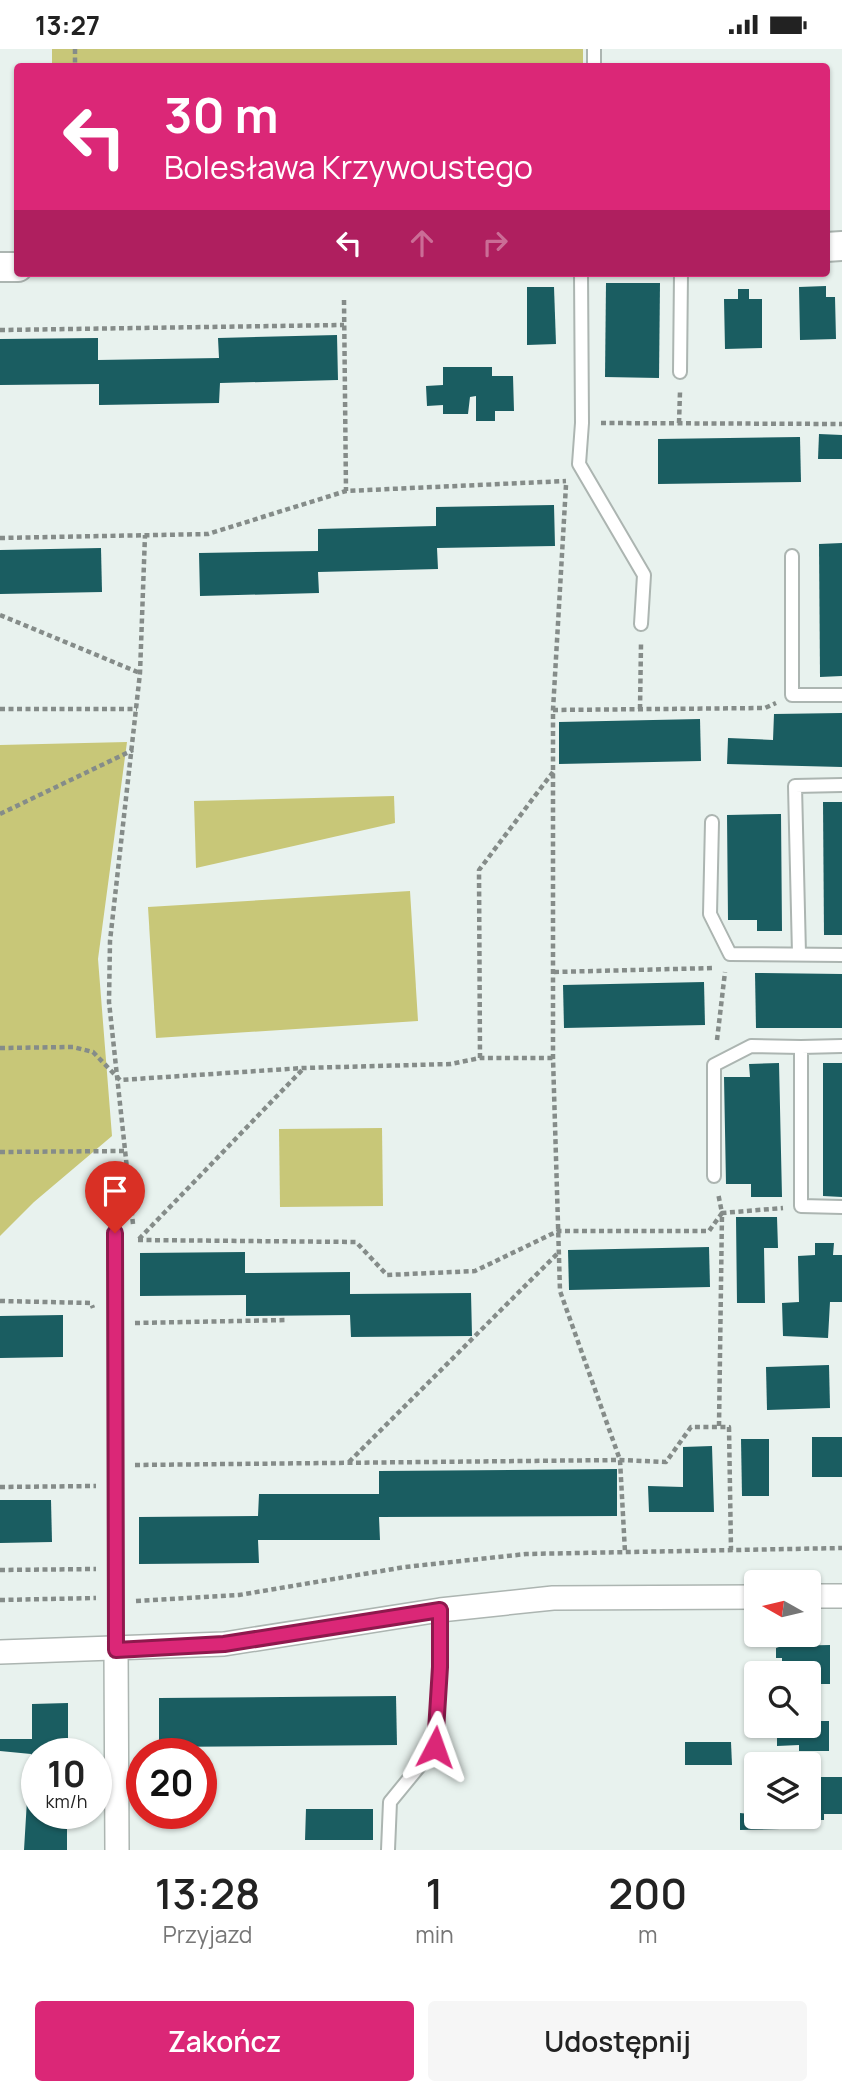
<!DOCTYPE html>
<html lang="pl">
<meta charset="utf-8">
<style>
body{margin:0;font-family:Manrope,sans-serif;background:#f6f6f6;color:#222;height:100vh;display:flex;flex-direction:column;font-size:26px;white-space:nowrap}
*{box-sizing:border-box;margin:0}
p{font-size:23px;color:#767676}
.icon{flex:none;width:38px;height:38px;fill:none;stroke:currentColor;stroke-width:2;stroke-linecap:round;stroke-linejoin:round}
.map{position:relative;height:1801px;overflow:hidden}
.drawer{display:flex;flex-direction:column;background:#fff;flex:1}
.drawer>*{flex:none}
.hud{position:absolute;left:14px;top:14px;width:816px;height:214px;border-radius:7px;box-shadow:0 2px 5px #0004;background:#db2777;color:#fff;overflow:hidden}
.needle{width:46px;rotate:278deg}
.controls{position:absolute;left:744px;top:1521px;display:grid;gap:14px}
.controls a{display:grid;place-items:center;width:77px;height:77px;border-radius:7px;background:#fff;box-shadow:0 2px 5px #0004;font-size:35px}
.speed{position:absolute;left:21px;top:1689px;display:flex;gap:14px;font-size:35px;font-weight:700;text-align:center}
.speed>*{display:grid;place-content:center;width:91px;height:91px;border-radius:50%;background:#fff;box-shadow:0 2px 5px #0004;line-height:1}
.speed small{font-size:18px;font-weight:400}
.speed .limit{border:10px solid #d22;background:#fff;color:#111}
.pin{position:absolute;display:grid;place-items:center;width:60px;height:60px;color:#fff;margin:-72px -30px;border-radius:50% 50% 50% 0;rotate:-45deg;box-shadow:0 0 7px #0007}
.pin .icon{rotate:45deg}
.me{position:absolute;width:77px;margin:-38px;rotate:4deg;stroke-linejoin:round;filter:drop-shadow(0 0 5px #0008)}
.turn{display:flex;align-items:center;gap:24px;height:147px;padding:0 35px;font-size:32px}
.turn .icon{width:91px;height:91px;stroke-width:2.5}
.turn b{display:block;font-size:49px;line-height:60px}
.lanes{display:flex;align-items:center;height:66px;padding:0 35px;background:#0003;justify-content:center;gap:35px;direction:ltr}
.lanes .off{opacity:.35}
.eta{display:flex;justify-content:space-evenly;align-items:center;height:119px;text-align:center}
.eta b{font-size:42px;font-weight:600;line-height:49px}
.button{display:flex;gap:14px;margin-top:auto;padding:14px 35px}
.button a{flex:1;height:80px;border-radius:7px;background:#db2777;color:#fff;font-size:28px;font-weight:600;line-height:80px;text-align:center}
.button a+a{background:#f6f6f6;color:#222}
.status{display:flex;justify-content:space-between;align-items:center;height:49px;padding:0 35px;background:#fff;direction:ltr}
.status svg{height:19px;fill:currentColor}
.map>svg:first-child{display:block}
.green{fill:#c8c778}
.building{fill:#1a5d61}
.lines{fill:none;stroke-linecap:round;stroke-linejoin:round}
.service-casing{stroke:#acb5b1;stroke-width:16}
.minor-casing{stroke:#acb5b1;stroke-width:26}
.tertiary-casing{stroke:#acb5b1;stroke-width:32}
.path{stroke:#858c89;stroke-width:4.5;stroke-dasharray:5 3.5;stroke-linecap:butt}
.service{stroke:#fff;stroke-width:12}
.minor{stroke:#fff;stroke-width:23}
.tertiary{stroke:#fff;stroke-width:28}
.route-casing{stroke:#8e194d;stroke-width:18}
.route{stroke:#db2777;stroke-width:12}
</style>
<div class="status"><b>13:27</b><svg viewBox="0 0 49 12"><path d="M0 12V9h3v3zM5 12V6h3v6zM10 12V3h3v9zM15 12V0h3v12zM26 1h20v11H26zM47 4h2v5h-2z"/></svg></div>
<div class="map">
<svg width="842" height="1801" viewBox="0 0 842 1801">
<rect width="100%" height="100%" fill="#e8f2ee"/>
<!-- green -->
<g class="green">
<path d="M52 0H583V17L52 18Z"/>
<path d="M127 693 98 910 112 1087 34 1153 0 1187V696Z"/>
<path d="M394 747 395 774 196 819 194 752Z"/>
<path d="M410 842 418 972 156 989 148 858Z"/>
<path d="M382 1079 383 1157 280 1158 279 1080Z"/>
</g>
<!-- building -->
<g class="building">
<path d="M606 234H660L659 329 605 328Z"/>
<path d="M826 237V248H835L836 290 800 291 799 238Z"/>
<path d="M527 238H554L556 295 527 296Z"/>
<path d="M738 240H749V250H762V299L725 300 724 250H738Z"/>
<path d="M337 286 338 331 220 334 219 354 99 356V335L0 336V290L98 289V311L219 309 218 289Z"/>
<path d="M443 318H492V327H513L514 362H495V372H476V347L470 348 468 365H443V356L427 357 426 337 443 336Z"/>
<path d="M819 385 842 386V410H818Z"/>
<path d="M800 388 801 433 658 435V390Z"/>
<path d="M554 456 555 497 437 499 438 520 318 523 319 544 200 547 199 504 318 502V480L436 477V458Z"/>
<path d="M842 494V627L820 628 819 495Z"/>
<path d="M101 499 102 543 0 545V501Z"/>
<path d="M842 664V718L727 715 728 689 773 691 774 665Z"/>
<path d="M700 670 701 712 559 715V673Z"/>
<path d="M823 753H842V886H824Z"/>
<path d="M781 765 782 882H757V871H728L727 766Z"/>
<path d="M755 924 842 925V979H756Z"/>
<path d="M704 933 705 976 564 979 563 936Z"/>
<path d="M779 1014 782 1148H751V1135H726L724 1028H750L749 1015Z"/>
<path d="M823 1014H842V1148L823 1147Z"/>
<path d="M736 1168H777L778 1199H764L765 1254H737Z"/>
<path d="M815 1194H834L833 1206H842V1253H830L828 1289 783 1287 782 1254 799 1253 798 1207 815 1206Z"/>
<path d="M709 1198 710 1238 569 1241 568 1201Z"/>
<path d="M245 1203V1224L350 1223V1245L471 1244 472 1287 351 1288 350 1266 246 1267V1246L140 1247V1204Z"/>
<path d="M63 1266V1308L0 1309V1267Z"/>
<path d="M829 1316 830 1359 767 1361 766 1318Z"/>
<rect x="812" y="1388" width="30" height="40"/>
<path d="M741 1390H769V1447H742Z"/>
<path d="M712 1397 714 1463H649L648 1437 683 1438V1398Z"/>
<path d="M617 1420V1467L379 1468 380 1491H258L259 1514 139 1515V1468L258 1467 259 1445H379V1422Z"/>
<path d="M0 1451H51L52 1493 0 1494Z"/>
<path d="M830 1596V1635H808V1624H782V1609H776V1599L782 1597Z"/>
<path d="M396 1647 397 1696 159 1698V1649Z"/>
<path d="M68 1654V1704H37V1726H31V1705L0 1702V1690H32V1655Z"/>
<path d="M808 1661H820V1672H829V1702H799V1696L777 1697V1679L757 1680V1676H808Z"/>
<path d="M685 1693H731L732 1716H685Z"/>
<path d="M808 1728H842V1765H824V1771H805V1768H808Z"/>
<path d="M32 1746H37V1764H73V1775H67V1801H24L27 1751Z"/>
<path d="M306 1760H373V1791H305Z"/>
<path d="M740 1764 780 1768V1780L740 1781Z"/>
</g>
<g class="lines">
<!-- service casing -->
<g class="service-casing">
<g id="service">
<path d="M594 0V18"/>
<path d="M581 224 582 374 579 415 644 526 641 575"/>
<path d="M680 323 681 224"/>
<path d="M792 507V646H842"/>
<path d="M712 773 710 865 730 905 842 906"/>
<path d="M799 905 795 737 842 736"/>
<path d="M842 997 801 998V1157L842 1158"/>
<path d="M714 1127V1016L751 997 801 998"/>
<path d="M115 1184 116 1601"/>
<path d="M388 1801 390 1753 435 1698 440 1618V1561"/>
</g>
</g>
<!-- minor casing -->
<g class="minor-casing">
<g id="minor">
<path d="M808 1547H842"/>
<path d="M116 1601 117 1801"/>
<path d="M0 1603 224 1595 440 1561 553 1549 756 1548"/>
</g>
</g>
<!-- tertiary casing -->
<g class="tertiary-casing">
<g id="tertiary">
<path d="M826 198 842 197"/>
<path d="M0 218H18"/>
</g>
</g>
<!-- path -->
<g class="path">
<path d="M75 0V18"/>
<path d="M344 251 346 442"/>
<path d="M0 281 344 276"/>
<path d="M601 374 842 375"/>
<path d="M679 374 680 343"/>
<path d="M566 436 553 661V1009L560 1242 620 1411 625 1503"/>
<path d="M0 489 208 485 346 442 566 432"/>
<path d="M0 566 140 624"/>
<path d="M0 660H137"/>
<path d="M640 660 641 595"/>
<path d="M553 661 765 659 776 654"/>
<path d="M0 765 133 701"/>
<path d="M554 923 714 919"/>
<path d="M717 991 725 923"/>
<path d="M0 999 73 998 93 1003 120 1031 303 1019 451 1015 480 1009H553"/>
<path d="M480 1009 479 821 553 723"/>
<path d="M0 1103 126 1102"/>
<path d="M133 1175 109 953 110 892 140 624 145 486"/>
<path d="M139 1190 303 1020"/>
<path d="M138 1191 356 1193 387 1226 475 1222 558 1182H709L722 1164 718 1144"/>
<path d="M0 1252 91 1254 93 1259"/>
<path d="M135 1274 288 1271"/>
<path d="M719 1377 722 1164 783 1159"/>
<path d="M349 1413 558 1204"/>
<path d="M135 1416 620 1411 666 1413 691 1378H729L731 1501"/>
<path d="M0 1438 96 1437"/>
<path d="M0 1521 96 1520"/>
<path d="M0 1551 96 1549"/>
<path d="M136 1552 239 1546 405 1518 526 1505 842 1499"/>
</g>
<!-- service -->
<use href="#service" class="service"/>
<!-- minor -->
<use href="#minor" class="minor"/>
<!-- tertiary -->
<use href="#tertiary" class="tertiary"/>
</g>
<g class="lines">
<!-- route casing -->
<g class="route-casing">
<path id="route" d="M115 1184 116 1601 224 1595 440 1561V1618L435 1698"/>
</g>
<!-- route -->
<use href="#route" class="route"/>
</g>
</svg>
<div class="controls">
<a><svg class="needle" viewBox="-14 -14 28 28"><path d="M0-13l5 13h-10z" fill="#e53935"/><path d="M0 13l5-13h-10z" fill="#767676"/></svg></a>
<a><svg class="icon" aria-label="search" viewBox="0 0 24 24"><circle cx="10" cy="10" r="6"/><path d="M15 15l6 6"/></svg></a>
<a><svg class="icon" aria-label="layers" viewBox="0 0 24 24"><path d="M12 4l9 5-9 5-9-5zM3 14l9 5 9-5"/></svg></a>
</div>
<div class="speed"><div>10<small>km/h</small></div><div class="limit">20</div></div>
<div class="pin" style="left:115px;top:1184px;background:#d93025"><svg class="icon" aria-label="arrive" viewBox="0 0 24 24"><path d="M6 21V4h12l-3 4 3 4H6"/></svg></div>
<svg class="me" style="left:435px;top:1698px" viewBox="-20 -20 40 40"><path d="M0-17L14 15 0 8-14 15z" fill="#db2777" stroke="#fff" stroke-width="4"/></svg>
<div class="hud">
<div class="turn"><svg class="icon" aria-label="left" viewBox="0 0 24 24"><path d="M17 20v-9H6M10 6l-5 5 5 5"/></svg><div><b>30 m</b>Bolesława Krzywoustego</div></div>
<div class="lanes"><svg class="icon" aria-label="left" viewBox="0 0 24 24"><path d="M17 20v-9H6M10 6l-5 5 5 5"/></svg><svg class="icon off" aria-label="ahead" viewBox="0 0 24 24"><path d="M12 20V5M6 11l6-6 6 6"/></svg><svg class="icon off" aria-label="right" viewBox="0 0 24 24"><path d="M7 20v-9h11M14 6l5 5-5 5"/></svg></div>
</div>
</div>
<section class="drawer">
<div class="eta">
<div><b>13:28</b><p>Przyjazd</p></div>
<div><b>1</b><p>min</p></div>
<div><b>200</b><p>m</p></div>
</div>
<div class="button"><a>Zakończ</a><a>Udostępnij</a></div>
</section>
